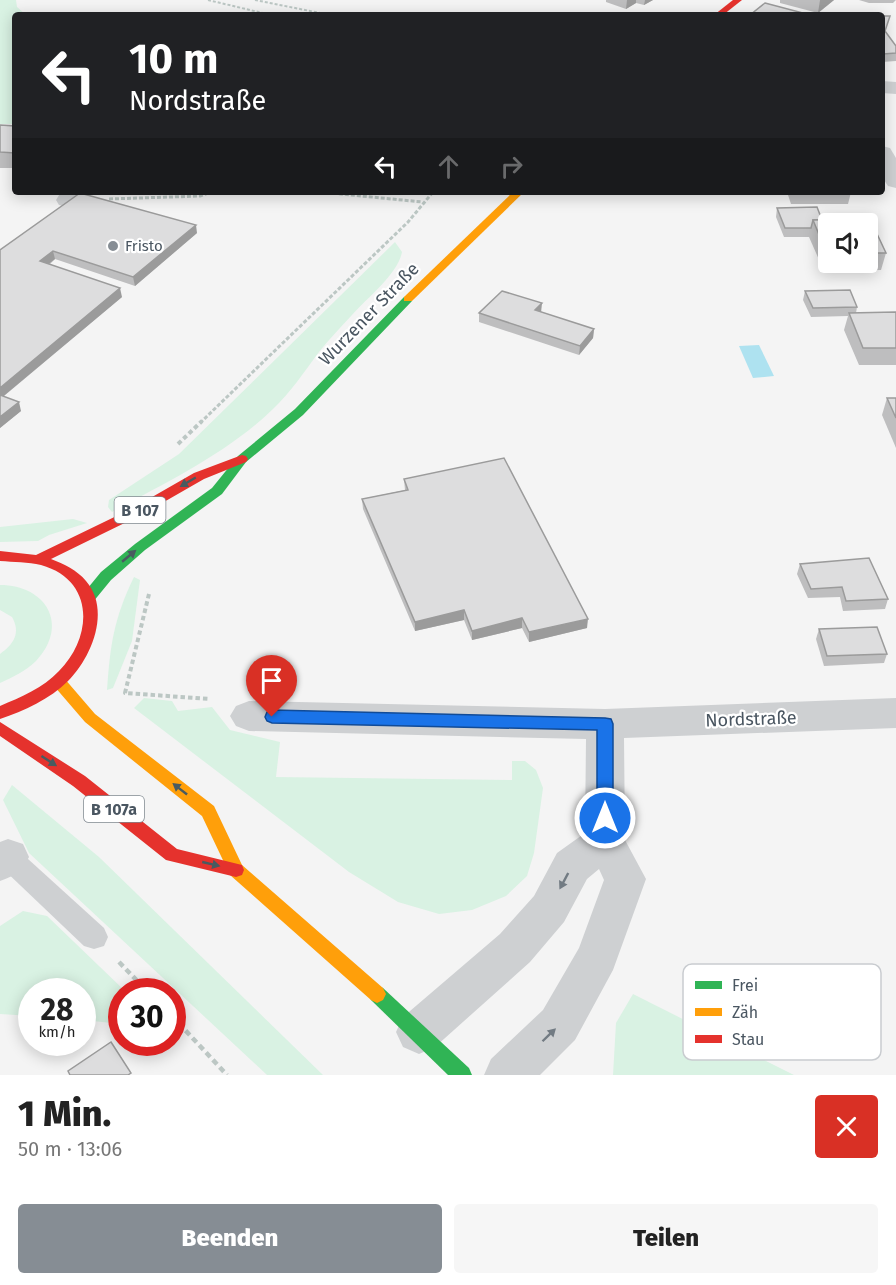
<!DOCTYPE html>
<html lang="de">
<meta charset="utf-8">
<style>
body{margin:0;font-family:"Fira Sans",sans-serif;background:#f6f6f6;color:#222;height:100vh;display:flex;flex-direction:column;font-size:22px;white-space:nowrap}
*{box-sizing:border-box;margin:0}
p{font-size:20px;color:#767676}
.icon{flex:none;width:33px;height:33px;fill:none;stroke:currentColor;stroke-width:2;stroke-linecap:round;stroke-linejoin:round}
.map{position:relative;height:1075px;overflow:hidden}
.details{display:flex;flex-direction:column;background:#fff;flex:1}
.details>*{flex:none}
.top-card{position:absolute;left:12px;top:12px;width:873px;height:183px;border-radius:6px;box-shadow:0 3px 15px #0003;background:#202124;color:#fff;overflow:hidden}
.controls{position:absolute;left:818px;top:213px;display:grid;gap:12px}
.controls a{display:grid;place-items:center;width:60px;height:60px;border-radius:6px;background:#fff;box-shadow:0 3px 15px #0003;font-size:30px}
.speed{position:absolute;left:18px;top:978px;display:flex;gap:12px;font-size:30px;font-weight:700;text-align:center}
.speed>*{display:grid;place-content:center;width:78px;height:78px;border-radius:50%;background:#fff;box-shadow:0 3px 15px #0003;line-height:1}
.speed small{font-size:15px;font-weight:400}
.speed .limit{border:9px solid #d22;background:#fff;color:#111}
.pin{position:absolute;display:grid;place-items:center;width:51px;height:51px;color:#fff;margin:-62px -26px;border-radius:50% 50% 50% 0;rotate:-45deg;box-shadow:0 0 6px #0007}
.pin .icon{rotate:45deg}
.me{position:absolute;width:66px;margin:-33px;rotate:0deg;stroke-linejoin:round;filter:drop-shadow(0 0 4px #0008)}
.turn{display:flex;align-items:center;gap:21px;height:126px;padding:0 18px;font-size:27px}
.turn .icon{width:78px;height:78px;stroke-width:2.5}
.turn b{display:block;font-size:42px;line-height:51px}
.lanes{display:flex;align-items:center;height:57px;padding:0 18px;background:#0003;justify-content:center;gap:30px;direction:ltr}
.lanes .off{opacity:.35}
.round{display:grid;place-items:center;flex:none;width:63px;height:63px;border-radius:6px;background:#f6f6f6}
.overview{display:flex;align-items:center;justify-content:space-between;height:102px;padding:0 18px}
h1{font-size:36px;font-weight:800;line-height:45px}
.cta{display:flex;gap:12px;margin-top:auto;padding:12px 18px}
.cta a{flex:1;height:69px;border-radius:6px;background:#868d94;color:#fff;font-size:24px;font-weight:800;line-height:69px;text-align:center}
.cta a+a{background:#f6f6f6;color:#222}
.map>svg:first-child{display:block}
.green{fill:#d9f2e3}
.water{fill:#aee2f0}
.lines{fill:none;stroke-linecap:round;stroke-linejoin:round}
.path-far3{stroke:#bcc7c4;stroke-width:2;stroke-dasharray:3 2;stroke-linecap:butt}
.path-far2{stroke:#bcc7c4;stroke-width:3;stroke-dasharray:4 2;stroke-linecap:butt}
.path-far1{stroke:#bcc7c4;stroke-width:4;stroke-dasharray:4.5 3;stroke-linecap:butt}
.path{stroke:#bcc7c4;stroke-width:4.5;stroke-dasharray:6 4;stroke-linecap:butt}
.lane{fill:#ced0d2;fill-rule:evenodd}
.street{fill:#ced0d2;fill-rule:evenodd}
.fast{fill:#30b455;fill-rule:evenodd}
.slow{fill:#ff9f0a;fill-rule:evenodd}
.jam{fill:#e5322d;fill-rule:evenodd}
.wall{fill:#bebebf;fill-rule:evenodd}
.shaded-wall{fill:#9b9b9b}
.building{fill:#ddddde;stroke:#9b9b9b;stroke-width:1.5}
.oneway{fill:#495b60}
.oneway2{fill:#727b83}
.route{fill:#1a73e8;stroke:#114b97;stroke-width:1.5}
.poi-dot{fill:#868d94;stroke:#fff;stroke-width:2}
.labels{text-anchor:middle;stroke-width:4.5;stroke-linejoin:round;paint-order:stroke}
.far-poi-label{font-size:15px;fill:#4a5661;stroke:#fff;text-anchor:start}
.shield{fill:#fff;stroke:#808990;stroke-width:1.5}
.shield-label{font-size:16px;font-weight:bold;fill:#4a5661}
.street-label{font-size:18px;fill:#4a5661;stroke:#fff}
.key{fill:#fff;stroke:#c9ccd0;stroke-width:1.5}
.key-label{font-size:16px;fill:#4a5661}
</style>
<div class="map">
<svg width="896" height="1075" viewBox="0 0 896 1075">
<rect width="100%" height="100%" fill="#f4f4f4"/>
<!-- green -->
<g class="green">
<path d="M0 0H16L17 7 26 15H15V124H0Z"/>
<path d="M395 242 402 252C398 274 368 297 352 315 341 327 329 339 319 352 304 372 291 392 273 409 228 453 167 482 112 512L108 507 109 500 179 454Z"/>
<path d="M73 519 87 523 49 535 38 541 0 542V527Z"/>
<path d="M134 577 140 580 132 641 113 688 107 690C110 645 114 618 134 577Z"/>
<path d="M0 585C46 585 70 625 36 661 26 671 13 677 0 683V654C14 644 21 633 12 617L0 610Z"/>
<path d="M144 698 172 701 178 711 212 707 230 730 280 742 276 777 512 780V761H525L536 770 543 788 534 853 527 876 506 896 472 910 439 914 398 902 349 872 134 708Z"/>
<path d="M12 785 99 857 323 1075H267L29 853 3 800Z"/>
<path d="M23 911 47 916 125 991 122 992 121 1024 83 1020 82 992H32L31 1016 0 1014V926Z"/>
<path d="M633 994 794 1075H613L616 1023Z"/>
</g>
<!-- water -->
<path class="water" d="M759 345 774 376 753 378 739 346Z"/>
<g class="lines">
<!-- path-far3 -->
<g class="path-far3">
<path d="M208 0 271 15"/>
<path d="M255 0 330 15"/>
</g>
<!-- path-far2 -->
<g class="path-far2">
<path d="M321 192 422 202"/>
<path d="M109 199 200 196 212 192"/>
<path d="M200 423 408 222 433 192"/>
</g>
<!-- path-far1 -->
<g class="path-far1">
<path d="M178 444 202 421"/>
<path d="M149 594 125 693 210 699"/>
</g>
<!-- path -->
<g class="path">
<path d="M119 962 148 992"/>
<path d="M172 1016 227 1075"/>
</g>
<!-- lane -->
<path class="lane" d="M8 846 17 849 104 928 108 937 104 946 94 949 84 946 0 866V849Z"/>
<!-- street -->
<g class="street">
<path d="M882 81 896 82V94L882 93Z"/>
<path d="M882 146 890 148 896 158V188L888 186 882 177Z"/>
<path d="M61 192H86L77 205 68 207 59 205 56 200Z"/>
<path d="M896 698V728L624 738 625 840 646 879 613 970 575 1040 540 1075H484L491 1059 543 1010 579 948 604 880 599 869 587 879 564 922 530 962 435 1047 419 1054 403 1047 396 1032 403 1017 500 934 534 896 557 853 585 833 586 739 249 731 236 726 230 716 236 706 249 701 605 709Z"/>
<path d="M8 839 23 844 29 857C22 871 15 876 0 881V842Z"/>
</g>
<!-- fast -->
<g class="fast">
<path d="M408 296 412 297V301L303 415 246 462 222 494 145 550 111 580 93 602H83L81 598 83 594 101 572 135 544 212 488 238 456 295 409 404 297Z"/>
<path d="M377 985 383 988 469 1068 472 1075H448L371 1000 368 994 371 988Z"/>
</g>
<!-- slow -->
<g class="slow">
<path d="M513 192H524L412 301H404V297Z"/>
<path d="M59 676 64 678 95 714 214 806 242 865 383 988 386 994 383 1000 377 1003 371 1000 230 875 202 816 85 722 54 686 52 682 54 678Z"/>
</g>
<!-- jam -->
<g class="jam">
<path d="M733 0H742L723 15H714Z"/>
<path d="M242 455 246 456 248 459 246 462 204 479 143 514 51 559C64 564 77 570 86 581 111 610 92 657 68 681 50 699 24 711 0 719V706C21 697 43 688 59 671 93 637 95 580 41 565 28 562 14 562 0 561V551L36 555 133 508 194 473Z"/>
<path d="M0 722 85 776 177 849 242 865 244 870 242 875 236 877 166 860 73 786 0 736Z"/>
</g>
</g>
<!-- wall -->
<g class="wall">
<path d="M606 0H653L644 5 636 3 626 9 606 2Z"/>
<path d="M780 0H834L818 13 780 3Z"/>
<path d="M859 0H896L893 3H869Z"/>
<path d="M882 16 886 32 896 46V61L882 62Z"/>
<path d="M0 125 15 126V168H0Z"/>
<path d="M787 192H851L848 204H791Z"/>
<path d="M817 207 822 220 870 219 886 253 881 270 824 271 809 237H784L776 217 777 208ZM828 224H867V262H828Z"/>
<path d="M197 233 135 286 55 259 50 264 122 297 4 396 21 411 0 428V250Z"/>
<path d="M805 291 857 307 856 313 896 312V365H859L844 330 848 316 811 317 803 300Z"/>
<path d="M541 312 594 329 593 338 579 355 479 322V313Z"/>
<path d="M887 398H896V448L882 415Z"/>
<path d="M404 479 587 628 529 642 522 628 472 640 464 620 415 631 363 509 362 499 405 490Z"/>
<path d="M800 564 888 599 885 609 843 611 840 597 808 598 797 574Z"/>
<path d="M819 629 887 654 884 663 824 666 816 639Z"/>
</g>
<!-- shaded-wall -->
<g class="shaded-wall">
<path d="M627 0H636V3L626 9Z"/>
<path d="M645 0H653L644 5Z"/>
<path d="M820 0H834L818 13Z"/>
<path d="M196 225 197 233 135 286 133 277Z"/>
<path d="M53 251 55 259 42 269 40 261Z"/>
<path d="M120 288 122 297 0 399V388Z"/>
<path d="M542 303 541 313 535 310Z"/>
<path d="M594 329 593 338 579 355 580 346Z"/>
<path d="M19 402 21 411 0 428V417Z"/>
<path d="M464 610V620L415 631V622Z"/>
<path d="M522 618V628L472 640V631Z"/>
<path d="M588 619 587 628 529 642V632Z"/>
</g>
<!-- building -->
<g class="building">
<path d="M765 3 803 13 800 15H750Z"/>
<path d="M882 16H890L885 31 896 46V53L883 54 882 52Z"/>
<path d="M0 125 15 126V153L0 152Z"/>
<path d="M80 193 196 225 133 277 53 251 40 261 120 288 0 388V250Z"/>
<path d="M817 207 822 220H813L811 228H785L777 208Z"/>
<path d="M870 219 886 253H867V224H828L827 254 813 220Z"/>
<path d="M850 290 857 307 813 308 805 291Z"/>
<path d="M502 291 542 303 535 310 594 329 580 346 479 313Z"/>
<path d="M896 312V348H863L849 313Z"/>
<path d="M0 395 19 402 0 417Z"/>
<path d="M887 398H896V418Z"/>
<path d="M504 458 588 619 529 632 522 618 472 631 464 610 415 622 362 499 408 490 404 479Z"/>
<path d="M869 558 888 599 846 601 842 587 811 589 800 564Z"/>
<path d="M877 627 887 654 827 656 819 629Z"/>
<path d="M111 1042 131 1073 128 1075H70L68 1071Z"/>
</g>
<!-- one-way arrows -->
<defs><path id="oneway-solid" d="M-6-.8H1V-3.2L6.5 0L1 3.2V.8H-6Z" transform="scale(1.5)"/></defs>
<g class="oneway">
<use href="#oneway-solid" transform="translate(188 482) rotate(150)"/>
<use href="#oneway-solid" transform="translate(129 556) rotate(-40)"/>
<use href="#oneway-solid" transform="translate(49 761) rotate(33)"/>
<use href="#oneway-solid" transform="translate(180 789) rotate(-142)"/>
<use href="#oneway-solid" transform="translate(211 864) rotate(13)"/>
</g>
<g class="oneway2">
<use href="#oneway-solid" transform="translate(564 881) rotate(118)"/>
<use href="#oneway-solid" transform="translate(549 1035) rotate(-44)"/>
</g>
<!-- route -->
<path class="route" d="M272 710 605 718 611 719 613 724V818L611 823 605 825 599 823 597 818V730L272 723 267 721 265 717 267 712Z"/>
<!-- markers -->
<circle class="poi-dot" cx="113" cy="246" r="6"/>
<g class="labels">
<!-- far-poi labels -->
<g class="far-poi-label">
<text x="125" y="251">Fristo</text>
</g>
<!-- shield labels -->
<g class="shield">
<rect x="114.5" y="497" width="51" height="26" rx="4.5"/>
<rect x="84" y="796" width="60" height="26" rx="4.5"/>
</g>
<g class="shield-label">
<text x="140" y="516">B 107</text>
<text x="114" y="815">B 107a</text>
</g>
<!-- street labels -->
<g class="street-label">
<text transform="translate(369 314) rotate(-46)" y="6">Wurzener Straße</text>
<text transform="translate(751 719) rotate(-2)" y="6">Nordstraße</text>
</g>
</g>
<!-- legend -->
<rect x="683" y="964" width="198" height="96" rx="9" class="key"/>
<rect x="695" y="981" width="27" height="8" fill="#30b455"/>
<rect x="695" y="1008" width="27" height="8" fill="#ff9f0a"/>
<rect x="695" y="1035" width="27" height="8" fill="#e5322d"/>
<g class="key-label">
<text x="732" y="991">Frei</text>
<text x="732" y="1018">Zäh</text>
<text x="732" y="1045">Stau</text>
</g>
</svg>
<div class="controls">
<a><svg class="icon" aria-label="sound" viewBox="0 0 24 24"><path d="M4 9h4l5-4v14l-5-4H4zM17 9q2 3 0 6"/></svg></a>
</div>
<div class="speed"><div>28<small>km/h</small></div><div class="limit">30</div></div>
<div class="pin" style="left:272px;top:717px;background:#d93025"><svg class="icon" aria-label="arrive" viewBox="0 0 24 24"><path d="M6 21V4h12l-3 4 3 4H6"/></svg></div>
<svg class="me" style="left:605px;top:818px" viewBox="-20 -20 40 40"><circle r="17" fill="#1a73e8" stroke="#fff" stroke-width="3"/><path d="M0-11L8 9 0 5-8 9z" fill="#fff"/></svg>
<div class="top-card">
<div class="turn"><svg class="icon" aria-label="left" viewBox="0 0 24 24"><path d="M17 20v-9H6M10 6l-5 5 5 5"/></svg><div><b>10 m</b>Nordstraße</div></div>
<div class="lanes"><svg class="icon" aria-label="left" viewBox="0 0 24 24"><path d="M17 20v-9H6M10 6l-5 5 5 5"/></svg><svg class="icon off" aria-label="ahead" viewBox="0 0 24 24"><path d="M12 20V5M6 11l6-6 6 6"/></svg><svg class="icon off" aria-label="right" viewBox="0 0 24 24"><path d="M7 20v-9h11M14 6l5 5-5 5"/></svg></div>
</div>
</div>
<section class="details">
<div class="overview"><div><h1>1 Min.</h1><p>50 m · 13:06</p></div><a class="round" style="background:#d93025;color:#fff"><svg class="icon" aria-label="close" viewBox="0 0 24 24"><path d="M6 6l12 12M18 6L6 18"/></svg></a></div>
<div class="cta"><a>Beenden</a><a>Teilen</a></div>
</section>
